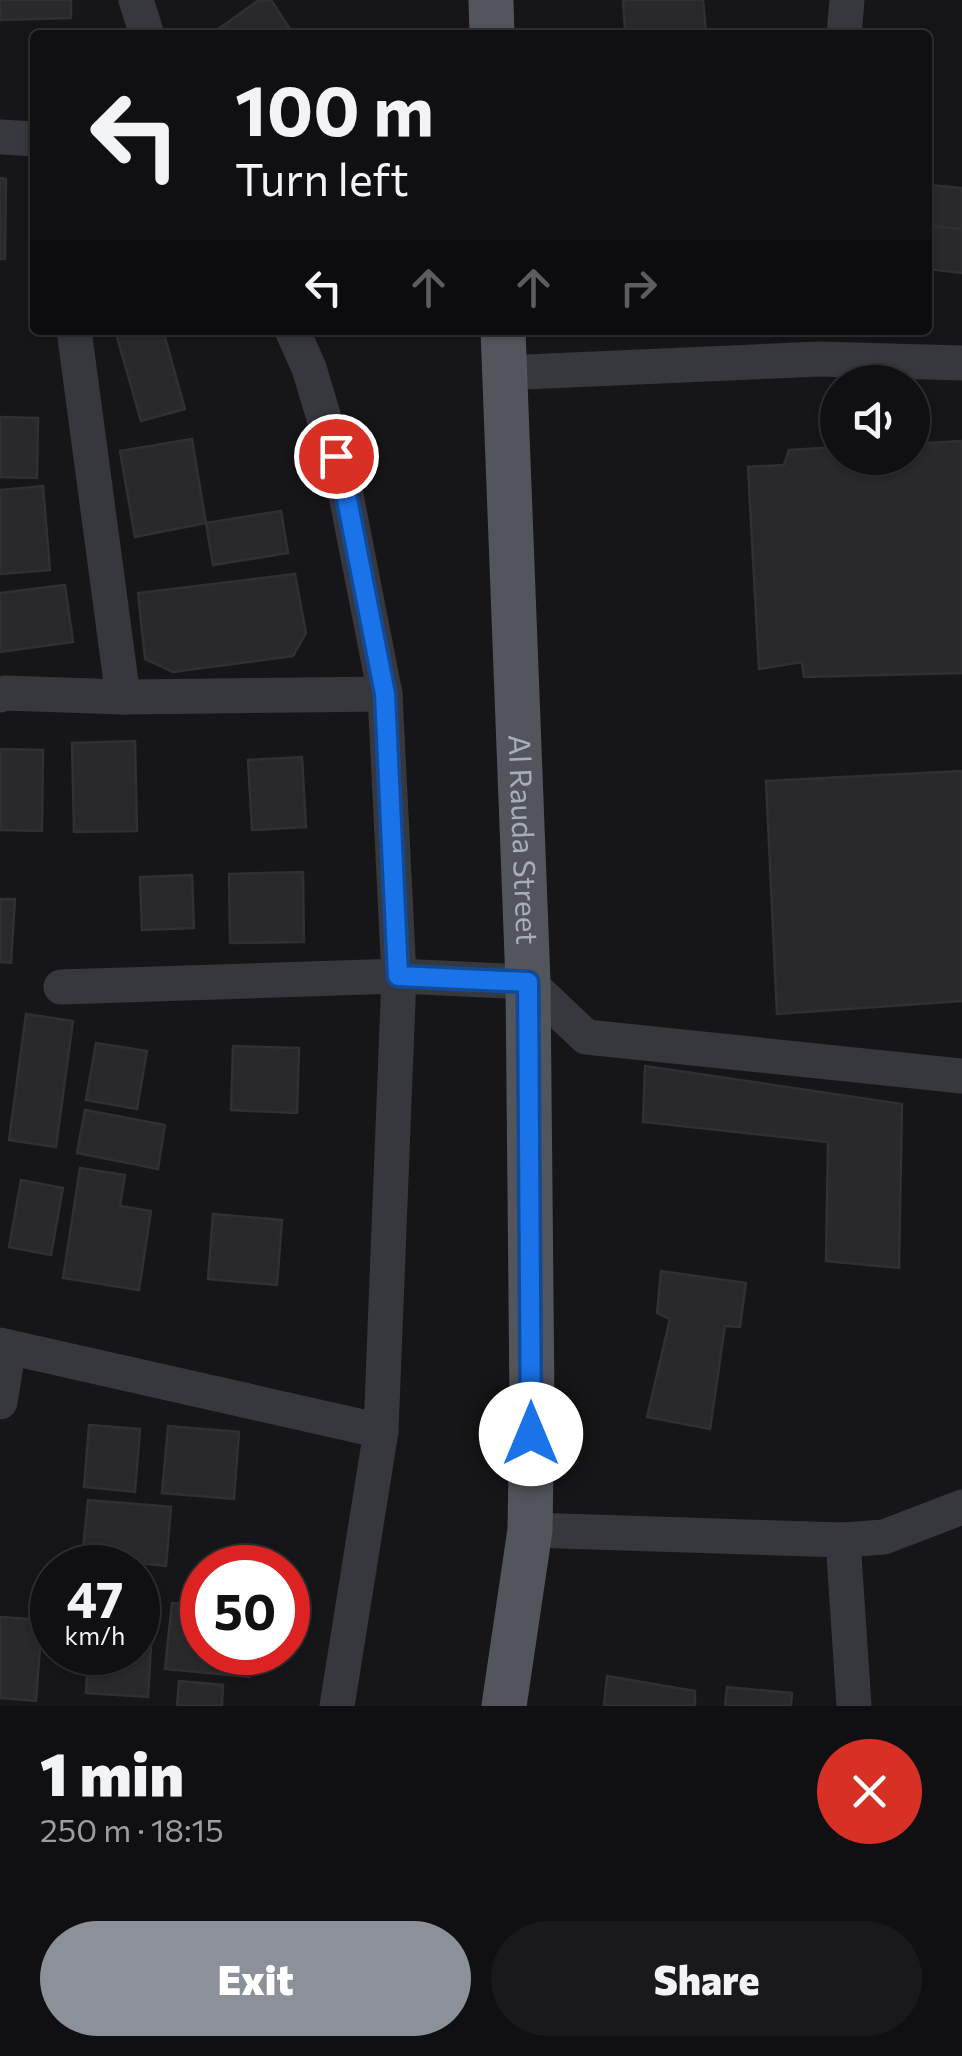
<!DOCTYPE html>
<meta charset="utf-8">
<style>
body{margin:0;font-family:Commissioner,sans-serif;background:#19191b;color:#f1f3f6;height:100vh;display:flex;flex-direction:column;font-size:38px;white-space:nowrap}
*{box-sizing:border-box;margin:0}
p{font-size:32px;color:#9c9d9f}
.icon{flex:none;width:55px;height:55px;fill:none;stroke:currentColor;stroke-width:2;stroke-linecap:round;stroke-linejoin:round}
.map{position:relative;height:1706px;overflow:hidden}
.sheet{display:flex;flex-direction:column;background:#101012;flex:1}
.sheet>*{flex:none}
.top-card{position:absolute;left:30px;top:30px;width:902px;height:305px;border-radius:10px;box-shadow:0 2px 8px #0004,0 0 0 2px #303032;background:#101012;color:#f1f3f6;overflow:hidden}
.fabs{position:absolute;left:820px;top:365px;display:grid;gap:20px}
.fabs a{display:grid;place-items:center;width:110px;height:110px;border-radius:50%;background:#101012;box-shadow:0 2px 8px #0004,0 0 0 2px #303032;font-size:50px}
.speed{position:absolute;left:30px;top:1545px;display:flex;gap:20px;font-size:50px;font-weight:700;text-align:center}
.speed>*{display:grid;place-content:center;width:130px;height:130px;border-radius:50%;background:#101012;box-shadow:0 2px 8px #0004,0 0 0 2px #303032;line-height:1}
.speed small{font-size:25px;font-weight:400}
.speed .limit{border:15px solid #d22;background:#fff;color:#111}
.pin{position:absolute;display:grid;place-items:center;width:85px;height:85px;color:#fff;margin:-42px;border:5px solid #fff;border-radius:50%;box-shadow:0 2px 10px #0007}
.me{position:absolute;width:110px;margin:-55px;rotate:0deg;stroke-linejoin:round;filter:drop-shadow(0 0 8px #0008)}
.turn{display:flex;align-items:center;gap:35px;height:210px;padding:0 40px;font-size:45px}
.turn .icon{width:130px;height:130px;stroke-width:2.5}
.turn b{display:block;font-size:70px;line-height:85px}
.lanes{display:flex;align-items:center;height:95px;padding:0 40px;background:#0003;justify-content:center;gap:50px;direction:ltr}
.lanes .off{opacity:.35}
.round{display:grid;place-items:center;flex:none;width:105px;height:105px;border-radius:52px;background:#19191b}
.summary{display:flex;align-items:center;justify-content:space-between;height:170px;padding:0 40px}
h1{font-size:60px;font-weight:800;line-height:75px}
.cta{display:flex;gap:20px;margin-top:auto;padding:20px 40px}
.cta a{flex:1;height:115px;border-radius:60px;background:#8c9099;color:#fff;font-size:40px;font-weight:800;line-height:115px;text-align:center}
.cta a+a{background:#19191b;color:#f1f3f6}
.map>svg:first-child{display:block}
.building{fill:#29292c;stroke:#303034;stroke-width:2.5}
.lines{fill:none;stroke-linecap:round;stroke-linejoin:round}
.minor{stroke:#37383d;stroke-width:35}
.major{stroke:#53555c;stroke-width:45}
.route-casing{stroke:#114b97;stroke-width:25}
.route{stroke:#1a73e8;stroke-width:18}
.labels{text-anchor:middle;stroke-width:10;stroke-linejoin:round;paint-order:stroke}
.street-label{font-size:30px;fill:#a8adb8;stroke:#111113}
</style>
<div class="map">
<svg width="962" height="1706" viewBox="0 0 962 1706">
<rect width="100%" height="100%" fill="#161618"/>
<!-- building -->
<g class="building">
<path d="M0 0H71V18L0 20Z"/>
<path d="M259 0H271L294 35H210Z"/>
<path d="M623 0H703L706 33 625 31Z"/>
<path d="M0 178 6 179 5 259H0Z"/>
<path d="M928 185 962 188V229L928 226Z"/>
<path d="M928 226 962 229V273L928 269Z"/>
<path d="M115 330H163L185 409 141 421Z"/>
<path d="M0 417 38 418 37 478 0 477Z"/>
<path d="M192 439 206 523 135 537 120 451Z"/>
<path d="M962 441V673L804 677 802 662 759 669 748 467 784 465 789 450 838 447V458H912V444Z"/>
<path d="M43 486 50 570 0 574V490Z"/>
<path d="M281 511 288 553 213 565 206 523Z"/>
<path d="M295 574 306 633 293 656 173 672 145 659 138 593Z"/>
<path d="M65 585 73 642 0 652V593Z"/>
<path d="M135 741 137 831 74 832 72 743Z"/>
<path d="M0 749 43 750 42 831 0 830Z"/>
<path d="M302 757 306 827 252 830 248 760Z"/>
<path d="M962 771V1001L777 1014 766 781Z"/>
<path d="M303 872 304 942 230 943 229 874Z"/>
<path d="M192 875 194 928 142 930 140 877Z"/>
<path d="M0 899H15L11 963 0 962Z"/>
<path d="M26 1014 73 1021 56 1147 9 1140Z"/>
<path d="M96 1043 147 1051 137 1109 86 1100Z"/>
<path d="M233 1046 299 1048 297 1113 231 1110Z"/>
<path d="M645 1066 902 1104 899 1268 826 1261 828 1142 643 1122Z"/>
<path d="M85 1110 165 1125 158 1169 77 1153Z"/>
<path d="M80 1168 125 1175 120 1206 151 1211 139 1290 63 1278Z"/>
<path d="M21 1180 63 1188 51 1255 9 1247Z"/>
<path d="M213 1214 282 1220 277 1285 208 1279Z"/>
<path d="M661 1271 746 1283 740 1327 725 1326 710 1429 647 1417 670 1319 657 1313Z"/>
<path d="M89 1425 140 1429 135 1492 84 1487Z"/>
<path d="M168 1426 239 1432 234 1499 162 1493Z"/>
<path d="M88 1500 171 1507 166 1566 82 1558Z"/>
<path d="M172 1603 202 1606V1652H251L249 1677 165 1669Z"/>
<path d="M138 1611 153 1612 148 1697 86 1693 88 1652H138Z"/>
<path d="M0 1617 42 1620 36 1701 0 1698Z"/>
<path d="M607 1676 695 1691V1706H604Z"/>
<path d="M179 1681 223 1685 222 1706H177Z"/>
<path d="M727 1687 792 1693 791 1706H725Z"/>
</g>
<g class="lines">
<!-- minor -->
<g class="minor">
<path d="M136 0 147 35"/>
<path d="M844 35 847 0"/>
<path d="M0 137 35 139"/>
<path d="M74 330 123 697"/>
<path d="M292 330 309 368 344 485 385 694 399 976 381 1431 337 1706"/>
<path d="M504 373 819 359 962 363"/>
<path d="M0 695 5 693 123 697 385 694"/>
<path d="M61 987 399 976 528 982 586 1037 962 1076"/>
<path d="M0 1345 381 1431"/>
<path d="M0 1402 9 1347"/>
<path d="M530 1530 843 1540 884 1537 962 1507"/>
<path d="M843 1540 854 1706"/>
</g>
<!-- major -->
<g class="major">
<path d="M491 0 492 35"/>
<path id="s1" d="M503 330 528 982 532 1402 530 1530 504 1706"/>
</g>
</g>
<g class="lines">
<!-- route casing -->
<g class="route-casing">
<path id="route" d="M336 456 344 484 385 694 398 976 528 982 531 1434"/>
</g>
<!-- route -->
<use href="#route" class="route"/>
</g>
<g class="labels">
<!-- street labels -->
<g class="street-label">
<text dy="10" stroke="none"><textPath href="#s1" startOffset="510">Al Rauda Street</textPath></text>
</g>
</g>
</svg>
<div class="fabs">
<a><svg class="icon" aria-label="sound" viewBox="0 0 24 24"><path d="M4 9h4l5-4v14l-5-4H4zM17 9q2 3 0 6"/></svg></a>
</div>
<div class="speed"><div>47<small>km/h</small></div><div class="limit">50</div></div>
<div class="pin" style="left:336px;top:456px;background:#d93025"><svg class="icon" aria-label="arrive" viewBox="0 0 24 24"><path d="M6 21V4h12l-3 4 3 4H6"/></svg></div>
<svg class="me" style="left:531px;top:1434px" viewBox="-20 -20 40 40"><circle r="19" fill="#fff"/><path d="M0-13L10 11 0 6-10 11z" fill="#1a73e8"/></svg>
<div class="top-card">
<div class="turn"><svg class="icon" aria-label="left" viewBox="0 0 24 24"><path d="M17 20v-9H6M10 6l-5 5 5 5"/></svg><div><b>100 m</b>Turn left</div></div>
<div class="lanes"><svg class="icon" aria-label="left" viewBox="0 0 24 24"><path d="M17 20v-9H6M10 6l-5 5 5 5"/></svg><svg class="icon off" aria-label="ahead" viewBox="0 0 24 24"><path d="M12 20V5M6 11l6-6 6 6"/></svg><svg class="icon off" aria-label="ahead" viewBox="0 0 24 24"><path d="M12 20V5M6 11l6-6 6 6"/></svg><svg class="icon off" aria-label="right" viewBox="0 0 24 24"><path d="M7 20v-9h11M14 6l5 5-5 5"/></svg></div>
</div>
</div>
<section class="sheet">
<div class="summary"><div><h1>1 min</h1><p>250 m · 18:15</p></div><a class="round" style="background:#d93025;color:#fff"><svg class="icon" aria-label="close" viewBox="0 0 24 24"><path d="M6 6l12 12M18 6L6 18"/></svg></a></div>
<div class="cta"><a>Exit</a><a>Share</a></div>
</section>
